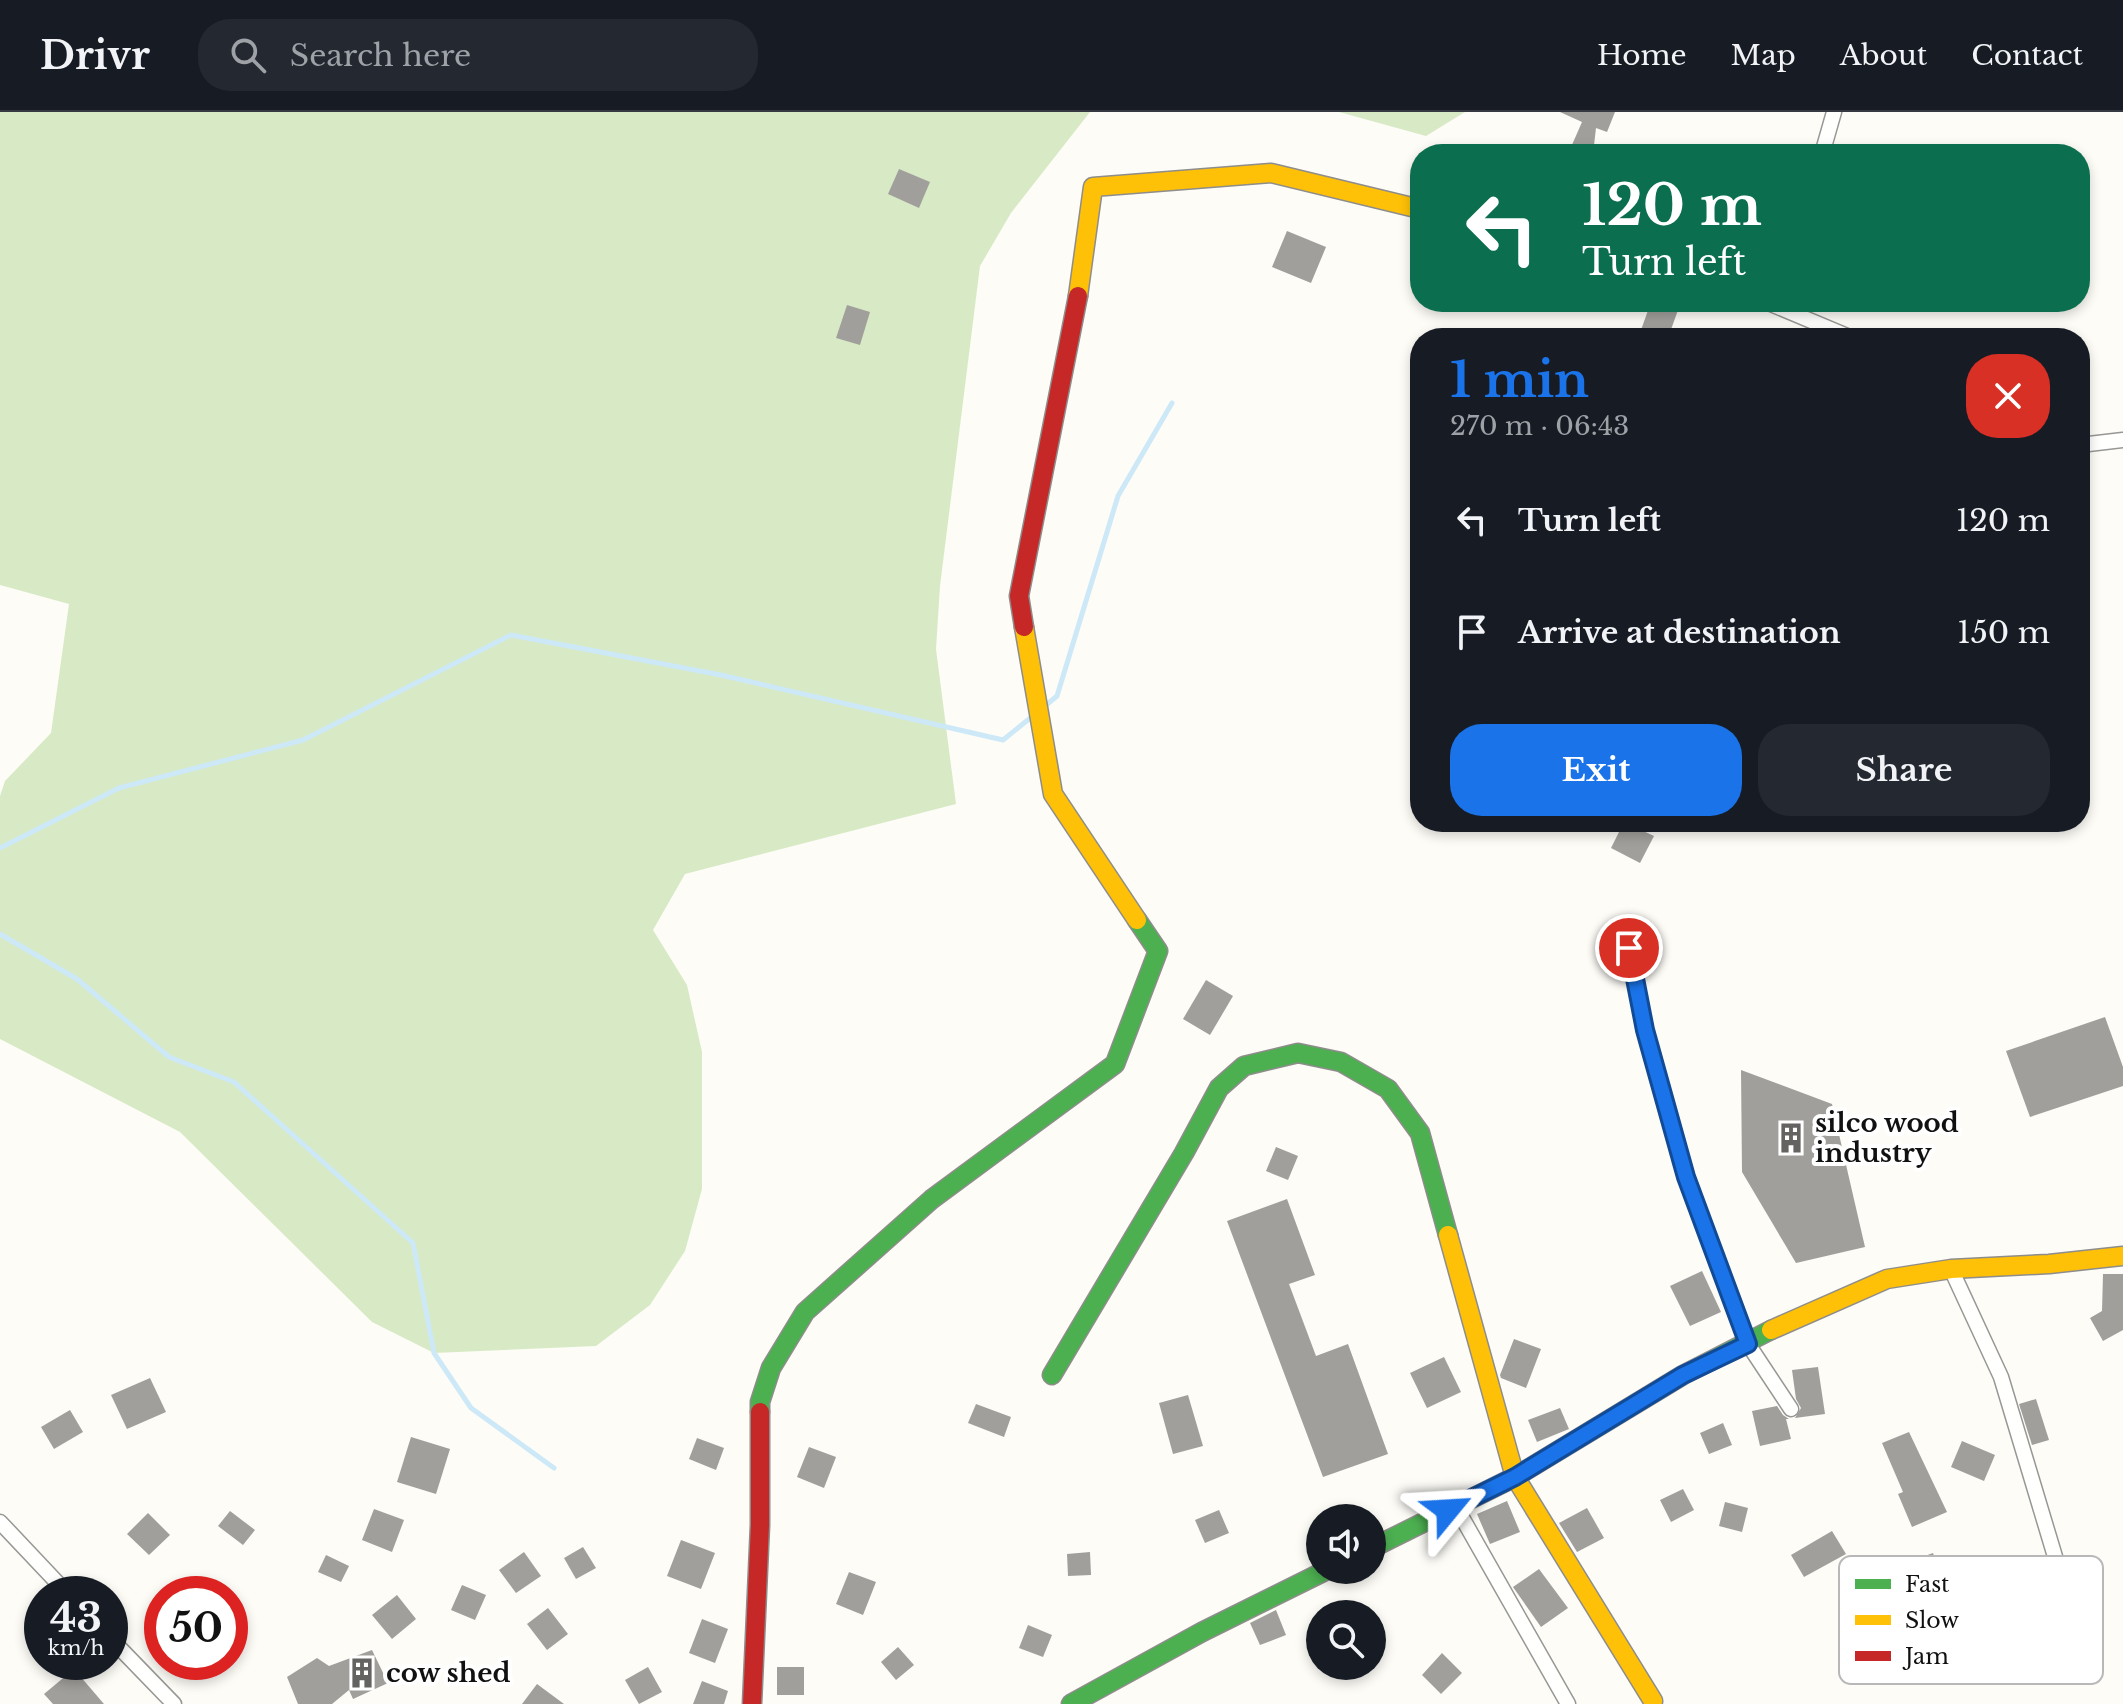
<!DOCTYPE html>
<meta charset="utf-8">
<style>
body{margin:0;font-family:"Libre Baskerville",serif;background:#242831;color:#f1f3f6;height:100vh;display:flex;flex-direction:column;font-size:30px;white-space:nowrap}
*{box-sizing:border-box;margin:0}
p{font-size:26px;color:#9ea1a6}
.icon{flex:none;width:44px;height:44px;fill:none;stroke:currentColor;stroke-width:2;stroke-linecap:round;stroke-linejoin:round}
.map{position:relative;flex:1;overflow:hidden}
.sheet{position:absolute;left:1410px;top:216px;width:680px;height:504px;display:flex;flex-direction:column;background:#171b24;border-radius:32px;box-shadow:0 4px 12px #0003}
.sheet>*{flex:none}
.top-card{position:absolute;left:1410px;top:32px;width:680px;height:168px;border-radius:32px;box-shadow:0 4px 12px #0003;background:#0b6e4f;color:#fff;overflow:hidden}
.fabs{position:absolute;left:1306px;top:1392px;display:grid;gap:16px}
.fabs a{display:grid;place-items:center;width:80px;height:80px;border-radius:50%;background:#171b24;box-shadow:0 4px 12px #0003;font-size:40px}
.speed{position:absolute;left:24px;top:1464px;display:flex;gap:16px;font-size:40px;font-weight:700;text-align:center}
.speed>*{display:grid;place-content:center;width:104px;height:104px;border-radius:50%;background:#171b24;box-shadow:0 4px 12px #0003;line-height:1}
.speed small{font-size:20px;font-weight:400}
.speed .limit{border:12px solid #d22;background:#fff;color:#111}
.pin{position:absolute;display:grid;place-items:center;width:68px;height:68px;color:#fff;margin:-34px;border:4px solid #fff;border-radius:50%;box-shadow:0 2px 8px #0007}
.me{position:absolute;width:88px;margin:-44px;rotate:63deg;stroke-linejoin:round;filter:drop-shadow(0 0 6px #0008)}
.turn{display:flex;align-items:center;gap:28px;height:168px;padding:0 40px;font-size:36px}
.turn .icon{width:104px;height:104px;stroke-width:2.5}
.turn b{display:block;font-size:56px;line-height:68px}
.round{display:grid;place-items:center;flex:none;width:84px;height:84px;border-radius:32px;background:#242831}
.head{display:flex;align-items:center;justify-content:space-between;height:136px;padding:0 40px}
h1{font-size:48px;font-weight:800;line-height:60px;color:#1a73e8}
.button{display:flex;gap:16px;margin-top:auto;padding:16px 40px}
.button a{flex:1;height:92px;border-radius:32px;background:#1a73e8;color:#fff;font-size:32px;font-weight:800;line-height:92px;text-align:center}
.button a+a{background:#242831;color:#f1f3f6}
ul{padding:0;list-style:none}
li{display:flex;align-items:center;gap:24px;height:112px;padding:0 40px}
li div{flex:1}
li b{display:block;font-size:30px}
li em{font-style:normal}
header{display:flex;align-items:center;gap:48px;box-sizing:border-box;height:112px;padding:0 40px;background:#171b24;border-bottom:2px solid #363941}
header strong{font-size:38px}
nav{display:flex;gap:44px;margin-inline-start:auto;font-size:28px}
.search{width:560px;height:72px;background:#242831;display:flex;align-items:center;gap:20px;box-sizing:border-box;padding:0 28px;border-radius:32px;color:#9ea1a6;font-size:30px}
.map>svg:first-child{display:block}
.forest{fill:#d8eac5}
.lines{fill:none;stroke-linecap:round;stroke-linejoin:round}
.stream{stroke:#cde8f7;stroke-width:5}
.building{fill:#a19f9c}
.street-casing{stroke:#979795;stroke-width:17}
.fast-casing{stroke:#8e8d8b;stroke-width:21}
.slow-casing{stroke:#8e8d8b;stroke-width:21}
.jam-casing{stroke:#8e8d8b;stroke-width:21}
.street{stroke:#fffffe;stroke-width:14}
.fast{stroke:#4caf50;stroke-width:18}
.slow{stroke:#ffc107;stroke-width:18}
.jam{stroke:#c62828;stroke-width:18}
.route-casing{stroke:#114b97;stroke-width:20}
.route{stroke:#1a73e8;stroke-width:14}
.labels{text-anchor:middle;stroke-width:8;stroke-linejoin:round;paint-order:stroke}
.poi-label{font-size:26px;font-weight:bold;fill:#111;stroke:#fff;text-anchor:start}
.key{fill:#fff;stroke:#b8b8b8;stroke-width:2}
.key-label{font-size:22px;fill:#111}
</style>
<header>
<strong>Drivr</strong>
<div class="search"><svg class="icon" aria-label="search" viewBox="0 0 24 24"><circle cx="10" cy="10" r="6"/><path d="M15 15l6 6"/></svg>Search here</div>
<nav><a>Home</a><a>Map</a><a>About</a><a>Contact</a></nav>
</header>
<div class="map">
<svg width="2123" height="1592" viewBox="0 0 2123 1592">
<rect width="100%" height="100%" fill="#fdfcf7"/>
<!-- forest -->
<g class="forest">
<path d="M0 0H1090L1011 101 980 154 940 474 936 537 956 692 685 762 653 818 687 873 702 940V1077L685 1139 650 1193 596 1234 434 1241 372 1210 180 1020 0 927V684L5 669 51 621 69 492 0 473Z"/>
<path d="M1339 0H1465L1426 24Z"/>
</g>
<g class="lines">
<!-- stream -->
<g class="stream">
<path d="M1045 594 1057 584 1118 384 1172 291"/>
<path d="M0 736 119 676 303 628 511 523 721 563 1003 628 1034 603"/>
<path d="M0 822 77 867 169 945 234 970 413 1131 434 1241 471 1296 554 1356"/>
</g>
</g>
<!-- building -->
<g class="building">
<path d="M1560 0H1615L1607 20 1596 16 1593 42H1568L1582 10Z"/>
<path d="M899 57 930 70 919 96 888 82Z"/>
<path d="M1287 119 1326 135 1311 171 1272 155Z"/>
<path d="M1651 190 1678 198 1668 226 1641 218Z"/>
<path d="M847 193 870 200 860 233 836 226Z"/>
<path d="M1624 710 1654 724 1640 751 1611 736Z"/>
<path d="M1206 868 1233 884 1210 923 1183 907Z"/>
<path d="M2105 905 2123 955V974L2030 1005 2006 939Z"/>
<path d="M1741 958 1832 992 1865 1135 1796 1151 1742 1060Z"/>
<path d="M1276 1035 1298 1044 1288 1068 1266 1059Z"/>
<path d="M1287 1087 1315 1163 1289 1172 1316 1244 1348 1232 1388 1342 1323 1365 1227 1109Z"/>
<path d="M1702 1159 1721 1200 1690 1214 1670 1174Z"/>
<path d="M2103 1162H2123V1218L2103 1229 2090 1206 2102 1199Z"/>
<path d="M1514 1227 1541 1237 1526 1276 1501 1266 1500 1263Z"/>
<path d="M1444 1245 1461 1280 1427 1296 1410 1261Z"/>
<path d="M1818 1255 1825 1302 1795 1306 1801 1296 1796 1287 1792 1258Z"/>
<path d="M150 1266 166 1300 127 1317 111 1283Z"/>
<path d="M1188 1283 1203 1334 1173 1342 1159 1291Z"/>
<path d="M2036 1287 2049 1328 2032 1333 2019 1292Z"/>
<path d="M976 1292 1011 1305 1004 1325 968 1311Z"/>
<path d="M1777 1294 1783 1303 1789 1307H1786L1791 1327 1760 1334 1752 1299Z"/>
<path d="M1560 1296 1569 1317 1537 1330 1528 1308Z"/>
<path d="M70 1298 83 1320 54 1337 41 1315Z"/>
<path d="M1723 1311 1732 1333 1709 1342 1700 1321Z"/>
<path d="M1909 1320 1947 1400 1912 1415 1898 1382 1903 1380 1882 1331Z"/>
<path d="M411 1325 450 1337 436 1382 397 1370Z"/>
<path d="M697 1326 724 1336 716 1358 689 1347Z"/>
<path d="M1962 1329 1995 1343 1984 1369 1951 1355Z"/>
<path d="M809 1335 836 1345 824 1376 797 1365Z"/>
<path d="M1683 1377 1694 1398 1671 1410 1660 1388Z"/>
<path d="M1507 1389 1520 1420 1490 1432 1477 1402Z"/>
<path d="M1725 1390 1748 1396 1742 1420 1719 1414Z"/>
<path d="M1587 1396 1604 1426 1577 1440 1559 1411Z"/>
<path d="M374 1397 404 1408 392 1440 362 1428Z"/>
<path d="M1219 1398 1229 1421 1205 1431 1195 1408Z"/>
<path d="M230 1399 255 1418 243 1433 218 1414Z"/>
<path d="M148 1401 170 1423 149 1443 127 1422Z"/>
<path d="M1832 1419 1846 1442 1804 1465 1791 1443Z"/>
<path d="M681 1428 715 1441 701 1477 667 1464Z"/>
<path d="M583 1435 596 1456 576 1467 564 1446Z"/>
<path d="M524 1440 541 1464 516 1481 499 1458Z"/>
<path d="M1090 1440 1091 1463 1068 1464 1067 1442Z"/>
<path d="M1933 1441 1960 1517 1929 1528 1910 1474 1908 1475 1900 1453Z"/>
<path d="M326 1443 349 1454 341 1470 318 1460Z"/>
<path d="M1539 1457 1568 1496 1541 1515 1513 1475Z"/>
<path d="M849 1460 876 1470 863 1503 836 1492Z"/>
<path d="M462 1473 486 1483 475 1508 451 1498Z"/>
<path d="M397 1483 416 1507 392 1527 372 1503Z"/>
<path d="M548 1496 568 1522 547 1538 527 1512Z"/>
<path d="M1276 1498 1286 1523 1260 1533 1250 1511Z"/>
<path d="M702 1507 728 1517 715 1551 689 1541Z"/>
<path d="M1028 1513 1052 1523 1043 1545 1019 1536Z"/>
<path d="M898 1535 914 1553 896 1568 881 1550Z"/>
<path d="M372 1538 388 1571 353 1587 349 1578 332 1592H298L287 1565 317 1546 329 1554Z"/>
<path d="M1442 1541 1462 1561 1441 1582 1422 1563Z"/>
<path d="M648 1555 662 1580 639 1592 625 1568Z"/>
<rect x="777" y="1555" width="27" height="28"/>
<path d="M74 1557 104 1592H53L44 1582Z"/>
<path d="M702 1569 728 1579 724 1592H693Z"/>
<path d="M537 1572 564 1592H522Z"/>
</g>
<g class="lines">
<!-- street casing -->
<g class="street-casing">
<g id="street">
<path d="M1822 42 1834 0"/>
<path d="M1766 190 1852 226"/>
<path d="M2080 333 2123 328"/>
<path d="M1629 836 1645 918 1686 1065 1748 1232 1791 1297"/>
<path d="M1951 1157 2001 1265 2087 1551"/>
<path d="M1456 1395 1568 1592"/>
<path d="M0 1410 68 1482"/>
<path d="M110 1526 174 1592"/>
</g>
</g>
<!-- fast casing -->
<g class="fast-casing">
<g id="fast">
<path d="M1052 1263 1184 1041 1219 976 1244 954 1298 941 1341 950 1388 977 1420 1021 1448 1123"/>
<path d="M760 1300V1290L771 1256 805 1200 932 1087 1115 952 1158 839 1137 808"/>
<path d="M1372 1436 1515 1365 1683 1263 1771 1218"/>
<path d="M1071 1592 1202 1520 1327 1458"/>
</g>
</g>
<!-- slow casing -->
<g class="slow-casing">
<g id="slow">
<path d="M1078 184 1093 75 1271 61 1420 97"/>
<path d="M1024 515 1053 682 1137 808"/>
<path d="M1448 1123 1515 1365 1653 1589"/>
<path d="M1771 1218 1887 1167 1951 1157 2049 1152 2123 1144"/>
</g>
</g>
<!-- jam casing -->
<g class="jam-casing">
<g id="jam">
<path d="M1024 515 1019 484 1078 184"/>
<path d="M752 1592 760 1413V1300"/>
</g>
</g>
<!-- street -->
<use href="#street" class="street"/>
<!-- fast -->
<use href="#fast" class="fast"/>
<!-- slow -->
<use href="#slow" class="slow"/>
<!-- jam -->
<use href="#jam" class="jam"/>
</g>
<g class="lines">
<!-- route casing -->
<g class="route-casing">
<path id="route" d="M1448 1398 1515 1365 1683 1263 1748 1232 1686 1065 1645 918 1629 836"/>
</g>
<!-- route -->
<use href="#route" class="route"/>
</g>
<!-- icons -->
<defs>
<g id="building-bare" transform="scale(2.4)"><path d="M-4-6H4V6H1V3H-1V6H-4ZM-2.5-4.3h1.7v1.8h-1.7ZM.8-4.3h1.7v1.8H.8ZM-2.5-1h1.7V.8h-1.7ZM.8-1h1.7V.8H.8Z" fill="#646362" stroke="#fff" stroke-width="2.5" paint-order="stroke"/></g>
</defs>
<g fill-rule="evenodd">
<use href="#building-bare" x="1791" y="1026"/>
<use href="#building-bare" x="362" y="1561"/>
</g>
<g class="labels">
<!-- poi labels -->
<g class="poi-label">
<text x="1815" y="1020">silco wood<tspan x="1815" dy="30">industry</tspan></text>
<text x="386" y="1570">cow shed</text>
</g>
</g>
<!-- legend -->
<rect x="1839" y="1444" width="264" height="128" rx="12" class="key"/>
<rect x="1855" y="1467" width="36" height="10" fill="#4caf50"/>
<rect x="1855" y="1503" width="36" height="10" fill="#ffc107"/>
<rect x="1855" y="1539" width="36" height="10" fill="#c62828"/>
<g class="key-label">
<text x="1905" y="1480">Fast</text>
<text x="1905" y="1516">Slow</text>
<text x="1905" y="1552">Jam</text>
</g>
</svg>
<div class="fabs">
<a><svg class="icon" aria-label="sound" viewBox="0 0 24 24"><path d="M4 9h4l5-4v14l-5-4H4zM17 9q2 3 0 6"/></svg></a>
<a><svg class="icon" aria-label="search" viewBox="0 0 24 24"><circle cx="10" cy="10" r="6"/><path d="M15 15l6 6"/></svg></a>
</div>
<div class="speed"><div>43<small>km/h</small></div><div class="limit">50</div></div>
<div class="pin" style="left:1629px;top:836px;background:#d93025"><svg class="icon" aria-label="arrive" viewBox="0 0 24 24"><path d="M6 21V4h12l-3 4 3 4H6"/></svg></div>
<svg class="me" style="left:1448px;top:1398px" viewBox="-20 -20 40 40"><path d="M0-17L14 15 0 8-14 15z" fill="#1a73e8" stroke="#fff" stroke-width="4"/></svg>
<div class="top-card">
<div class="turn"><svg class="icon" aria-label="left" viewBox="0 0 24 24"><path d="M17 20v-9H6M10 6l-5 5 5 5"/></svg><div><b>120 m</b>Turn left</div></div>
</div>
<section class="sheet">
<div class="head"><div><h1>1 min</h1><p>270 m · 06:43</p></div><a class="round" style="background:#d93025;color:#fff"><svg class="icon" aria-label="close" viewBox="0 0 24 24"><path d="M6 6l12 12M18 6L6 18"/></svg></a></div>
<ul>
<li><svg class="icon" aria-label="left" viewBox="0 0 24 24"><path d="M17 20v-9H6M10 6l-5 5 5 5"/></svg><div><b>Turn left</b></div><em>120 m</em></li>
<li><svg class="icon" aria-label="arrive" viewBox="0 0 24 24"><path d="M6 21V4h12l-3 4 3 4H6"/></svg><div><b>Arrive at destination</b></div><em>150 m</em></li>
</ul>
<div class="button"><a>Exit</a><a>Share</a></div>
</section>
</div>
